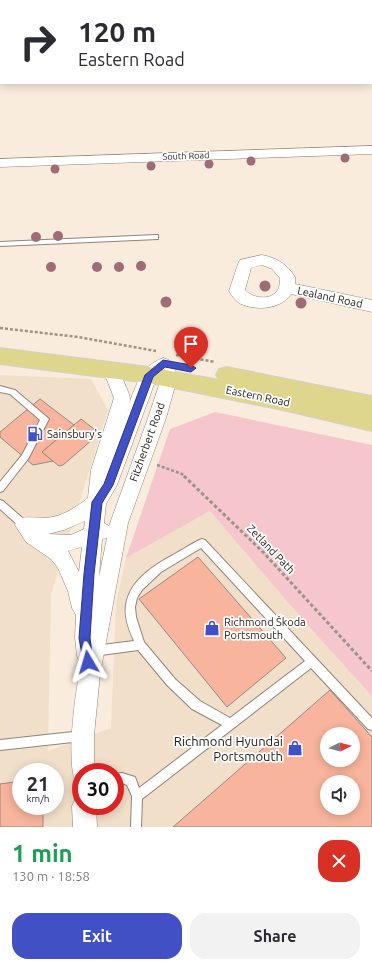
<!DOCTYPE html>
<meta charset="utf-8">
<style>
body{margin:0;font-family:Ubuntu,sans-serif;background:#f2f2f3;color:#2b2b33;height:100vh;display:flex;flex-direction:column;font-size:15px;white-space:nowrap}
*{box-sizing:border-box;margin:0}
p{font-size:13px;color:#7c7c81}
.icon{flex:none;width:22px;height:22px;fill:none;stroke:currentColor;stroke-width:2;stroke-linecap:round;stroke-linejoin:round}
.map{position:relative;height:827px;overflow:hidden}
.side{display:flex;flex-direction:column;background:#fff;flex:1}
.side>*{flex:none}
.top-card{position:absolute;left:0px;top:0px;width:372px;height:84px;box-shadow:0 2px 10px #0003;background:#fff;color:#2b2b33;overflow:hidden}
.needle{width:26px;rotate:84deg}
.controls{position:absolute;left:320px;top:727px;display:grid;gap:8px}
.controls a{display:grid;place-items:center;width:40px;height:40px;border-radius:50%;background:#fff;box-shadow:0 2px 10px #0003;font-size:20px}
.speed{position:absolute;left:12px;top:763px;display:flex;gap:8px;font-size:20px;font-weight:700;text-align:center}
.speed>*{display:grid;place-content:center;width:52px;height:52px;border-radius:50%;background:#fff;box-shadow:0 2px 10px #0003;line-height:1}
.speed small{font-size:10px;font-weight:400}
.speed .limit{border:6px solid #d22;background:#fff;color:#111}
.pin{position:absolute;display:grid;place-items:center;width:34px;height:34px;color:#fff;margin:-41px -17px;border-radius:50% 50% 50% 0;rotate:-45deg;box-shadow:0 0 4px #0007}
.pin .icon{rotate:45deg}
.me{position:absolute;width:44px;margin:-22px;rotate:353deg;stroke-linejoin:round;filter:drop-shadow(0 0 3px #0008)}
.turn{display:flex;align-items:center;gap:14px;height:84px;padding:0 12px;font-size:18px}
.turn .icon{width:52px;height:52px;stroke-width:2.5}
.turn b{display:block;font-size:28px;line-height:34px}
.round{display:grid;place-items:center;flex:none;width:42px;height:42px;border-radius:16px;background:#f2f2f3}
.head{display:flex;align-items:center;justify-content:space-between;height:68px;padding:0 12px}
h1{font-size:24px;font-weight:600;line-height:30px;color:#1e9e55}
.primary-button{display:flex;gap:8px;margin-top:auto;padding:8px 12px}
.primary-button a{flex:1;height:46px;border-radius:16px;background:#4150c4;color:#fff;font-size:16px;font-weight:600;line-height:46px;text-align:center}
.primary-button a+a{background:#f2f2f3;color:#2b2b33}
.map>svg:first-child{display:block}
.built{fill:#f1dfca;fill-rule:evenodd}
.green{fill:#f6c6cd}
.building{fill:#f8b49c;stroke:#9a8882;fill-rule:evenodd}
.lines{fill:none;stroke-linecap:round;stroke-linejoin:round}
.service-casing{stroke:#908477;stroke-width:2}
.minor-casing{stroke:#908477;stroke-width:1}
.primary-casing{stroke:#d2d1d0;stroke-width:2}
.path-far2{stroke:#9c9388;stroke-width:2;stroke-dasharray:2 1.5;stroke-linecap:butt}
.path-far1{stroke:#9c9388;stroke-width:2.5;stroke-dasharray:3 2;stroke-linecap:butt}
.path{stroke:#9c9388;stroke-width:3;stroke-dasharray:3.5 2.5;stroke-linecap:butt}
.service{fill:#fff;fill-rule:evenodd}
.minor{fill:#fff;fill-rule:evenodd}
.primary{fill:#ded68d;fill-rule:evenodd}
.tree{fill:#9f6c76}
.route{fill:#4150c4;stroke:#2a347f}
.labels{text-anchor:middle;stroke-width:3.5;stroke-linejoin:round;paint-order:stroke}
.far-street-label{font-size:9px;fill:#1f1b16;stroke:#fff}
.street-label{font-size:11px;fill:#1f1b16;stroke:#fff}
.poi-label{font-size:11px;fill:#1f1b16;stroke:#fff;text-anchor:start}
.near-poi-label{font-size:13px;fill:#1f1b16;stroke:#fff;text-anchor:end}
</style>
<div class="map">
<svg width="372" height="827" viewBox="0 0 372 827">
<rect width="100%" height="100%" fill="#f9ecdd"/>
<!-- built -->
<path class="built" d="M0 375 91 379 108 410 51 594 48 751 111 728 116 603 126 558 210 511 372 694V827H0ZM327 734H353V760H327ZM21 772H55V806H21ZM81 772H115V806H81ZM327 782H353V808H327Z"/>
<!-- green -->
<path class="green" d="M215 412 372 445V696L305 622 210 511 126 558 170 429Z"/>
<!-- building -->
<g class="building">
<path d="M40 399 74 425 42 452 53 461 33 465 0 437V432Z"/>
<path d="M81 419 94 429 93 439 63 465 59 466 42 452Z"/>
<path d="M198 557 286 658 227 707 139 599Z"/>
<path d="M330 690 372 737V827H173ZM327 734H353V760H327ZM327 782H353V808H327Z"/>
<path d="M21 781V806H43V827H0V784Z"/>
</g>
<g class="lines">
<!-- service casing -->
<g class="service-casing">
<g id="service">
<path d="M156 235H158V239L0 246V242Z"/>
<path d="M0 386 15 390 49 419 28 459 3 491 0 492V482L22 455 40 420 10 394 0 392Z"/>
<path d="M0 500 3 501 27 522 28 525 27 528 24 529 21 528 0 509Z"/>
<path d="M202 539 205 540 372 718V730L368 729 311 668 142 799 141 827H131L132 796 127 785 122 783 115 784V774L122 773 135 777 139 788 222 725 192 709 167 685 138 650 94 656 91 654 89 651 91 648 94 646 134 641C129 630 124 617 126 605 130 578 158 563 180 551 187 547 194 542 202 539ZM201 548 305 661 230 718 200 701 175 679 144 642 136 617 135 607 137 598 142 590 161 572Z"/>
<path d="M82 731 86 732 87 736 86 740 82 741 0 750V740Z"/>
</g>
</g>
<!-- minor casing -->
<g class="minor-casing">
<g id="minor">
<rect x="371" y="32" width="1" height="6"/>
<rect x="0" y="44" width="1" height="6"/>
<path d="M372 146V154L0 167V159Z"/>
<path d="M262 255C277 258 287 264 295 277V284L372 300V312L291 294C281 310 254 311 239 303 235 300 232 296 229 291L238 264 240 260ZM262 265 272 269 280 278C280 282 280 287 277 291 270 301 252 298 245 290L251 268Z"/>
<path d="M163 358 169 360 174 367 177 379 166 418 128 523 100 674 94 735V772H81V782L75 780C66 758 76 688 81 664L77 656 75 638 76 615 72 608 68 591 58 568 51 559 26 542 15 525 17 519C27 516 35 518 45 518 62 517 75 508 88 498L91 470 114 398 107 380 104 376 94 372 92 368 94 364C112 358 121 373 126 387 128 391 130 396 130 400 129 406 126 412 124 418 133 396 138 366 163 358ZM160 375 161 379 148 418 109 526 104 523 106 504 117 485 156 379ZM85 521 84 529 71 535 48 534 64 530ZM107 538 99 577 102 539ZM82 547 79 572 68 551Z"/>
<path d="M81 796V806H96L97 827H73L72 806 76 798Z"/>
</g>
</g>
<!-- primary casing -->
<g class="primary-casing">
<path id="primary" d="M0 348 149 367 219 380 216 375 219 369 227 367 372 396V431L287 411 149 383 0 364Z"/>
</g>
<!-- path-far2 -->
<path class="path-far2" d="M20 1 26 0"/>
<!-- path-far1 -->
<g class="path-far1">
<path d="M0 328 78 337 156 351"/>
<path d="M176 355 215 362"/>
<path d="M157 465 182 474 185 477"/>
</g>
<!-- path -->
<path class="path" d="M184 476 263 552 372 671"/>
<!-- service -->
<use href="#service" class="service"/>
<!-- minor -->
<use href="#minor" class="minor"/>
<!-- primary -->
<use href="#primary" class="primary"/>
</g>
<!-- trees -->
<g class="tree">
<circle cx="345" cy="158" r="4.5"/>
<circle cx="251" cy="161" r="4.5"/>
<circle cx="209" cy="164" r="4.5"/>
<circle cx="151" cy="166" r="4.5"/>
<circle cx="55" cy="169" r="4.5"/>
<circle cx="58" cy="236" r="5"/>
<circle cx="36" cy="237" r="5"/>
<circle cx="141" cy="266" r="5"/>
<circle cx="51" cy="267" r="5"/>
<circle cx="97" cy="267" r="5"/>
<circle cx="119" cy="267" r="5"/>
<circle cx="265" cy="286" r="5.5"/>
<circle cx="166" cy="302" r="5.5"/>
<circle cx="301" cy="303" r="5.5"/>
</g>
<!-- route -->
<path class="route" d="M163 360 191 365 196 368 191 372 165 367 153 377 113 485 102 503 94 574 90 638 93 662 92 666 88 667 84 666 79 638 84 574 92 502 104 484 145 375Z"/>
<!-- icons -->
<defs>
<g id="fuel-bare" transform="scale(1.2)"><path d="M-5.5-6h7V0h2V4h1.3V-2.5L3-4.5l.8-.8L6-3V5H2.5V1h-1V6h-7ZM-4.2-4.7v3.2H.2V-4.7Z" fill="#4150c4" stroke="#fff" stroke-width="2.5" paint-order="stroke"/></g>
<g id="shop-bare" transform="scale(1.2)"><path d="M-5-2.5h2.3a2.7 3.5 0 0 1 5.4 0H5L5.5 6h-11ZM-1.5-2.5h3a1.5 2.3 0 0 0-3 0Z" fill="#4150c4" stroke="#fff" stroke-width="2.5" paint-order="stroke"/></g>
</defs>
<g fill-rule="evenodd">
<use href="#fuel-bare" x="35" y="434"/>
<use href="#shop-bare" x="212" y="628"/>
<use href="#shop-bare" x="295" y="748"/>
</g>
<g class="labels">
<!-- far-street labels -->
<g class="far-street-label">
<text transform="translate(186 156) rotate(-2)" y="3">South Road</text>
</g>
<!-- street labels -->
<g class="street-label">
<text transform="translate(330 297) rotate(12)" y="4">Lealand Road</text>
<text transform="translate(258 396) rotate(12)" y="4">Eastern Road</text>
<text transform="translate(147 442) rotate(-70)" y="4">Fitzherbert Road</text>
<text transform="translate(271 549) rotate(46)" y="4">Zetland Path</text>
</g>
<!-- poi labels -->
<g class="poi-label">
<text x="47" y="438">Sainsbury's</text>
<text x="224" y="626">Richmond Škoda<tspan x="224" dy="13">Portsmouth</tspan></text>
</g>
<!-- near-poi labels -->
<g class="near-poi-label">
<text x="283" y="746">Richmond Hyundai<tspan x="283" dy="15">Portsmouth</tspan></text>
</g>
</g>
</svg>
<div class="controls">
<a><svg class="needle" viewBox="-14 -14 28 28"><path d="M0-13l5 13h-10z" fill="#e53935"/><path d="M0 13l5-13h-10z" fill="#7c7c81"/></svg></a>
<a><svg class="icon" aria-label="sound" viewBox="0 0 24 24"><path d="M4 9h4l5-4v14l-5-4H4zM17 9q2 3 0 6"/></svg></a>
</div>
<div class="speed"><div>21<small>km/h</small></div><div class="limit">30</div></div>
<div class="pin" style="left:191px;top:368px;background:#d93025"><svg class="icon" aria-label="arrive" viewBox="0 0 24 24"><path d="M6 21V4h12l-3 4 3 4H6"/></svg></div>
<svg class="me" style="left:88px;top:662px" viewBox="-20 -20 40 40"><path d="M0-17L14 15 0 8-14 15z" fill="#4150c4" stroke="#fff" stroke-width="4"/></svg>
<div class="top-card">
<div class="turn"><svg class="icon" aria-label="right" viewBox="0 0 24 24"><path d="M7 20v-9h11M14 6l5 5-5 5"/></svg><div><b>120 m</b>Eastern Road</div></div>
</div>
</div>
<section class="side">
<div class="head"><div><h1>1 min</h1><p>130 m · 18:58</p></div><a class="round" style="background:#d93025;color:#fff"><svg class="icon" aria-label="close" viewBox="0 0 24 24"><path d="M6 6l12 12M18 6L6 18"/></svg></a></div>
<div class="primary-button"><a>Exit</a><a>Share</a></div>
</section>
